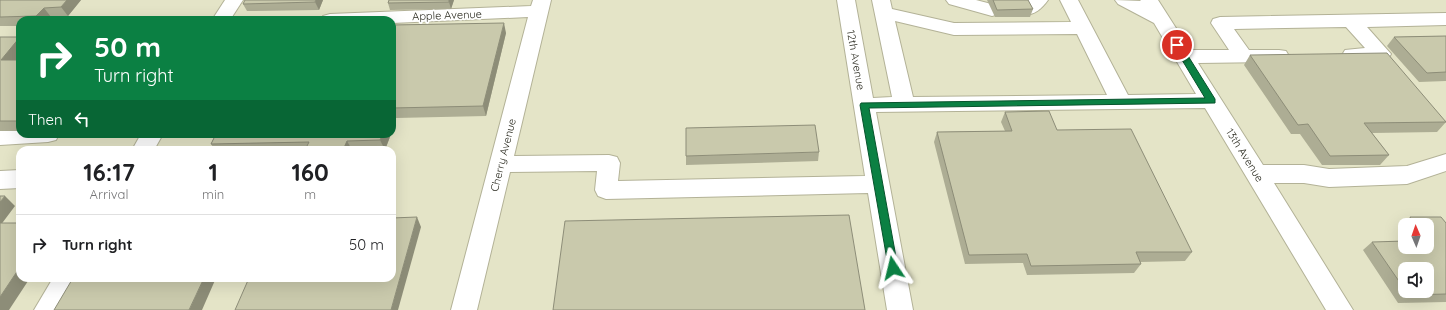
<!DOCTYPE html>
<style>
body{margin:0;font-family:Quicksand,sans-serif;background:#f6f6f6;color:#202124;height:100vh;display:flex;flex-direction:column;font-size:15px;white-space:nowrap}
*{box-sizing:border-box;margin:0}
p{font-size:13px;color:#757577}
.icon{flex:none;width:22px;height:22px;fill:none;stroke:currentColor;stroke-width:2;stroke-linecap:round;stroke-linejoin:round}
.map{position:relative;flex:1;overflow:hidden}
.side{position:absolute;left:16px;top:146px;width:380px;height:136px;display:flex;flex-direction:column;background:#fff;border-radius:12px;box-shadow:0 4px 16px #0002}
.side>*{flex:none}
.banner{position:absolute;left:16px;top:16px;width:380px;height:122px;border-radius:12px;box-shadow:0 4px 16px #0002;background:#0b8043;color:#fff;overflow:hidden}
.needle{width:26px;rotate:358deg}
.fabs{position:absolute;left:1398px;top:218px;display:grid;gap:8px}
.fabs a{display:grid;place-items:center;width:36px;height:36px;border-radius:8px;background:#fff;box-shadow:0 4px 16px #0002;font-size:20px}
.pin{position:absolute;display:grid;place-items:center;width:34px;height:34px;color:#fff;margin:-17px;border:2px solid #fff;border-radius:50%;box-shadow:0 1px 4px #0007}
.me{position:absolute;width:44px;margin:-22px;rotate:350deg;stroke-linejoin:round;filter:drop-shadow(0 0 3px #0008)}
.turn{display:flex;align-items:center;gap:14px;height:84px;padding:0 12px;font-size:18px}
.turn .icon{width:52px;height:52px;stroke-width:2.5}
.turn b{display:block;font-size:28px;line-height:34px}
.then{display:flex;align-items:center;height:38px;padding:0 12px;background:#0003;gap:8px;font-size:15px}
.eta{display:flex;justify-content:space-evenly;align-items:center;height:68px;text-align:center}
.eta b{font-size:24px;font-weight:800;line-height:28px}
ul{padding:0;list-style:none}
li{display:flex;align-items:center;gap:12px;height:60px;padding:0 12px;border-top:1px solid #e0e0e0}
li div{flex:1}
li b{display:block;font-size:15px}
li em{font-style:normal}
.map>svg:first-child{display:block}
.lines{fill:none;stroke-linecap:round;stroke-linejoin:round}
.minor-casing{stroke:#b3b297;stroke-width:2}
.minor{fill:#fff;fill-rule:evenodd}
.wall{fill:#adad94;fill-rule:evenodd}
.shaded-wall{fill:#8d8d78}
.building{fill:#c9c9ac;stroke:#8d8d78}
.route{fill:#0b8043;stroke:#07532c}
.labels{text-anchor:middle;stroke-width:3.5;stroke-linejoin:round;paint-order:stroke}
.street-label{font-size:11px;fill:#2b2b20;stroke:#fff}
</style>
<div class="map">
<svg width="1446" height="310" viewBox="0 0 1446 310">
<rect width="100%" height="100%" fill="#e4e4c7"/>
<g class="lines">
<!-- minor casing -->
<g class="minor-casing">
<g id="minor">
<path d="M225 0H243L230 20H212Z"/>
<path d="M533 0H551L514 156 609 155 617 157 620 163 618 181 865 176 837 0H855L873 98 892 97 872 0H890L892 9 954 23 1071 22 1060 0H1078L1128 95 1196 94 1154 23 1118 4 1115 0 1141 1 1140 0H1158L1190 50H1229L1211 23 1213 19 1220 17 1446 13V25L1367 27 1391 54 1388 59C1375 62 1358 63 1345 60L1342 55 1345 50 1365 48 1346 27 1234 29 1249 50H1279L1286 51 1289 56 1286 61 1279 62 1198 63 1263 165H1304L1329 169 1407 166 1446 154V171L1407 184 1329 187 1304 183H1274L1353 310H1326L1205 108 876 112 913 310H887L868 193 606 199 598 196 595 190 597 171 510 172 477 310H451L528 17 392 23V20H321L323 16 330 14 531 6ZM895 21 954 35 1077 34 1107 95 913 97Z"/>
<path d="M946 0H976L999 6 1001 10 999 14 992 16 949 4Z"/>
<path d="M1028 0H1048C1041 10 1032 17 1020 14L1018 10Z"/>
<path d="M20 128V134H59L56 140 48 142 0 145V129Z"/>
<path d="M141 134H163L154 150H132Z"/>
<path d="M20 170V188L0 189V171Z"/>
<path d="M53 278H79L61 310H34Z"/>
</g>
</g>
<!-- minor -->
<use href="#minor" class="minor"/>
</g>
<!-- wall -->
<g class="wall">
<path d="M0 0H81L68 16 51 17 48 20H20V26H0Z"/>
<path d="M323 0 319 10 247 11 243 4Z"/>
<path d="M389 0H454L451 9 390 10 388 3Z"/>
<path d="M987 0H1028L1033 9 1030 17H995Z"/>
<path d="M392 25 506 33 486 116 396 118 392 130Z"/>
<path d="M1446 36V81L1419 82 1387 46 1394 37Z"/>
<path d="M0 37H20V57L18 60H19L20 58V131H0Z"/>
<path d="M1250 55 1446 121V122L1437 132 1372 133 1389 155 1380 165H1322L1300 134H1291L1244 65Z"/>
<path d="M1005 112 1057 130 1192 252 1185 261 1140 262 1141 264 1134 273 1027 275 1023 263 965 264 934 142 937 132 1005 131 1001 122Z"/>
<path d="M216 134H391L385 150H215L211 144Z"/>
<path d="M819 152 818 161 686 165V156Z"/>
<path d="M1410 217 1446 223V302L1398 303 1363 250 1372 242 1427 247V225H1405V231L1401 226ZM1405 269 1427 291H1405Z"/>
</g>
<!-- shaded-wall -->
<g class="shaded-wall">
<path d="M67 0H81L68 16 61 7Z"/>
<path d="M316 0H323L319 10 315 2Z"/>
<path d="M449 0H454L451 9 449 2Z"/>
<path d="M44 8 51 17 48 20H39L36 16Z"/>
<path d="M504 23 506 33 486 116 483 106Z"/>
<path d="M20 37V57L9 70 1 60Z"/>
<path d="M392 108 396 118 392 130Z"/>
<path d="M383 134H391L385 150 380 140Z"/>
<path d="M347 141 352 150H343Z"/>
<path d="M5 196 15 206 0 226V202Z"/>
<path d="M417 217 421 227 398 310H391Z"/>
<path d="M20 267V278H30L9 310H0V297Z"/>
<path d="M204 278H216L202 310H189Z"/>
</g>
<!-- building -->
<g class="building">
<path d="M0 0H67L61 7 44 8 36 16 0 17Z"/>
<path d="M245 0H316L315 2 243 4Z"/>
<path d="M389 0H449V2L388 3Z"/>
<path d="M993 0H1028L1033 9 997 10Z"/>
<path d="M504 23 483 106 392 108V25Z"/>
<path d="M1446 36V72L1427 73 1394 37Z"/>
<path d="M0 37H20L1 60H19L20 58V121H0Z"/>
<path d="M1387 53 1446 122 1364 123 1389 155 1330 156 1308 124 1298 125 1250 55Z"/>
<path d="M1049 111 1057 130 1131 129 1192 252H1136L1141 264 1031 266 1027 254 969 255 937 132 1012 131 1005 112Z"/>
<path d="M815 125 819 152 686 156V128Z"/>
<path d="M216 134H383L380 140 347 141 343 150H305L309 142 211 144Z"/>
<path d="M0 196H5L0 202Z"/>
<path d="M849 215 865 310H553L565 221Z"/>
<path d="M417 217 391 310H235L249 278H392V218Z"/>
<path d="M1410 217H1441L1446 223V294L1408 295 1406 291H1427V269H1405V290L1372 242 1405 241V247H1427V241H1428L1427 225H1416Z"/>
<path d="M0 223H20V267L0 297Z"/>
<path d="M73 278H204L189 310H54Z"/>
</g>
<!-- route -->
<path class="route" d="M1177 42 1180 43 1215 99V103L869 108 898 268 896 271H889L860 105 861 103 1205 98 1173 45Z"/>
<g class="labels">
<!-- street labels -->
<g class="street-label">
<text transform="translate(447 15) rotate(-2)" y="4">Apple Avenue</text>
<text transform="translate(856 60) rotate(80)" y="4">12th Avenue</text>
<text transform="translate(503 155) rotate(-76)" y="4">Cherry Avenue</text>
<text transform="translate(1245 155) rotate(58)" y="4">13th Avenue</text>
</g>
</g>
</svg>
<div class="fabs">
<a><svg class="needle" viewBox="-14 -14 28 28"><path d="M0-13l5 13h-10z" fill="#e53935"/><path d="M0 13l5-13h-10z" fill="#757577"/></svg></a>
<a><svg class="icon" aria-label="sound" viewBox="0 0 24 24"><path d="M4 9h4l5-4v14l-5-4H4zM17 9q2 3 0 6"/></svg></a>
</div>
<div class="pin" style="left:1177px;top:45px;background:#d93025"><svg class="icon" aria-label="arrive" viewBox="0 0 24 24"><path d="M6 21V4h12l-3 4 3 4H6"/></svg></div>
<svg class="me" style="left:893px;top:268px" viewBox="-20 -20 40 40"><path d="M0-17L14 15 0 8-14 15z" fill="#0b8043" stroke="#fff" stroke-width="4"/></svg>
<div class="banner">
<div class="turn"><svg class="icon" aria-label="right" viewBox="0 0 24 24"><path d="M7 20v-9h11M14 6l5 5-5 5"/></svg><div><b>50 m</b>Turn right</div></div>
<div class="then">Then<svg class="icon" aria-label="left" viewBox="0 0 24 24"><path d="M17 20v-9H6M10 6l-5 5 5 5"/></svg></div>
</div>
<section class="side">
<div class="eta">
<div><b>16:17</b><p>Arrival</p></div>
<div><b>1</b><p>min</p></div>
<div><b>160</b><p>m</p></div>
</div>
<ul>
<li><svg class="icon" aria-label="right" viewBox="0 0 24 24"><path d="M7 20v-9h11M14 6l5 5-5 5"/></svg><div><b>Turn right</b></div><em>50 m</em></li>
</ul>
</section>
</div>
